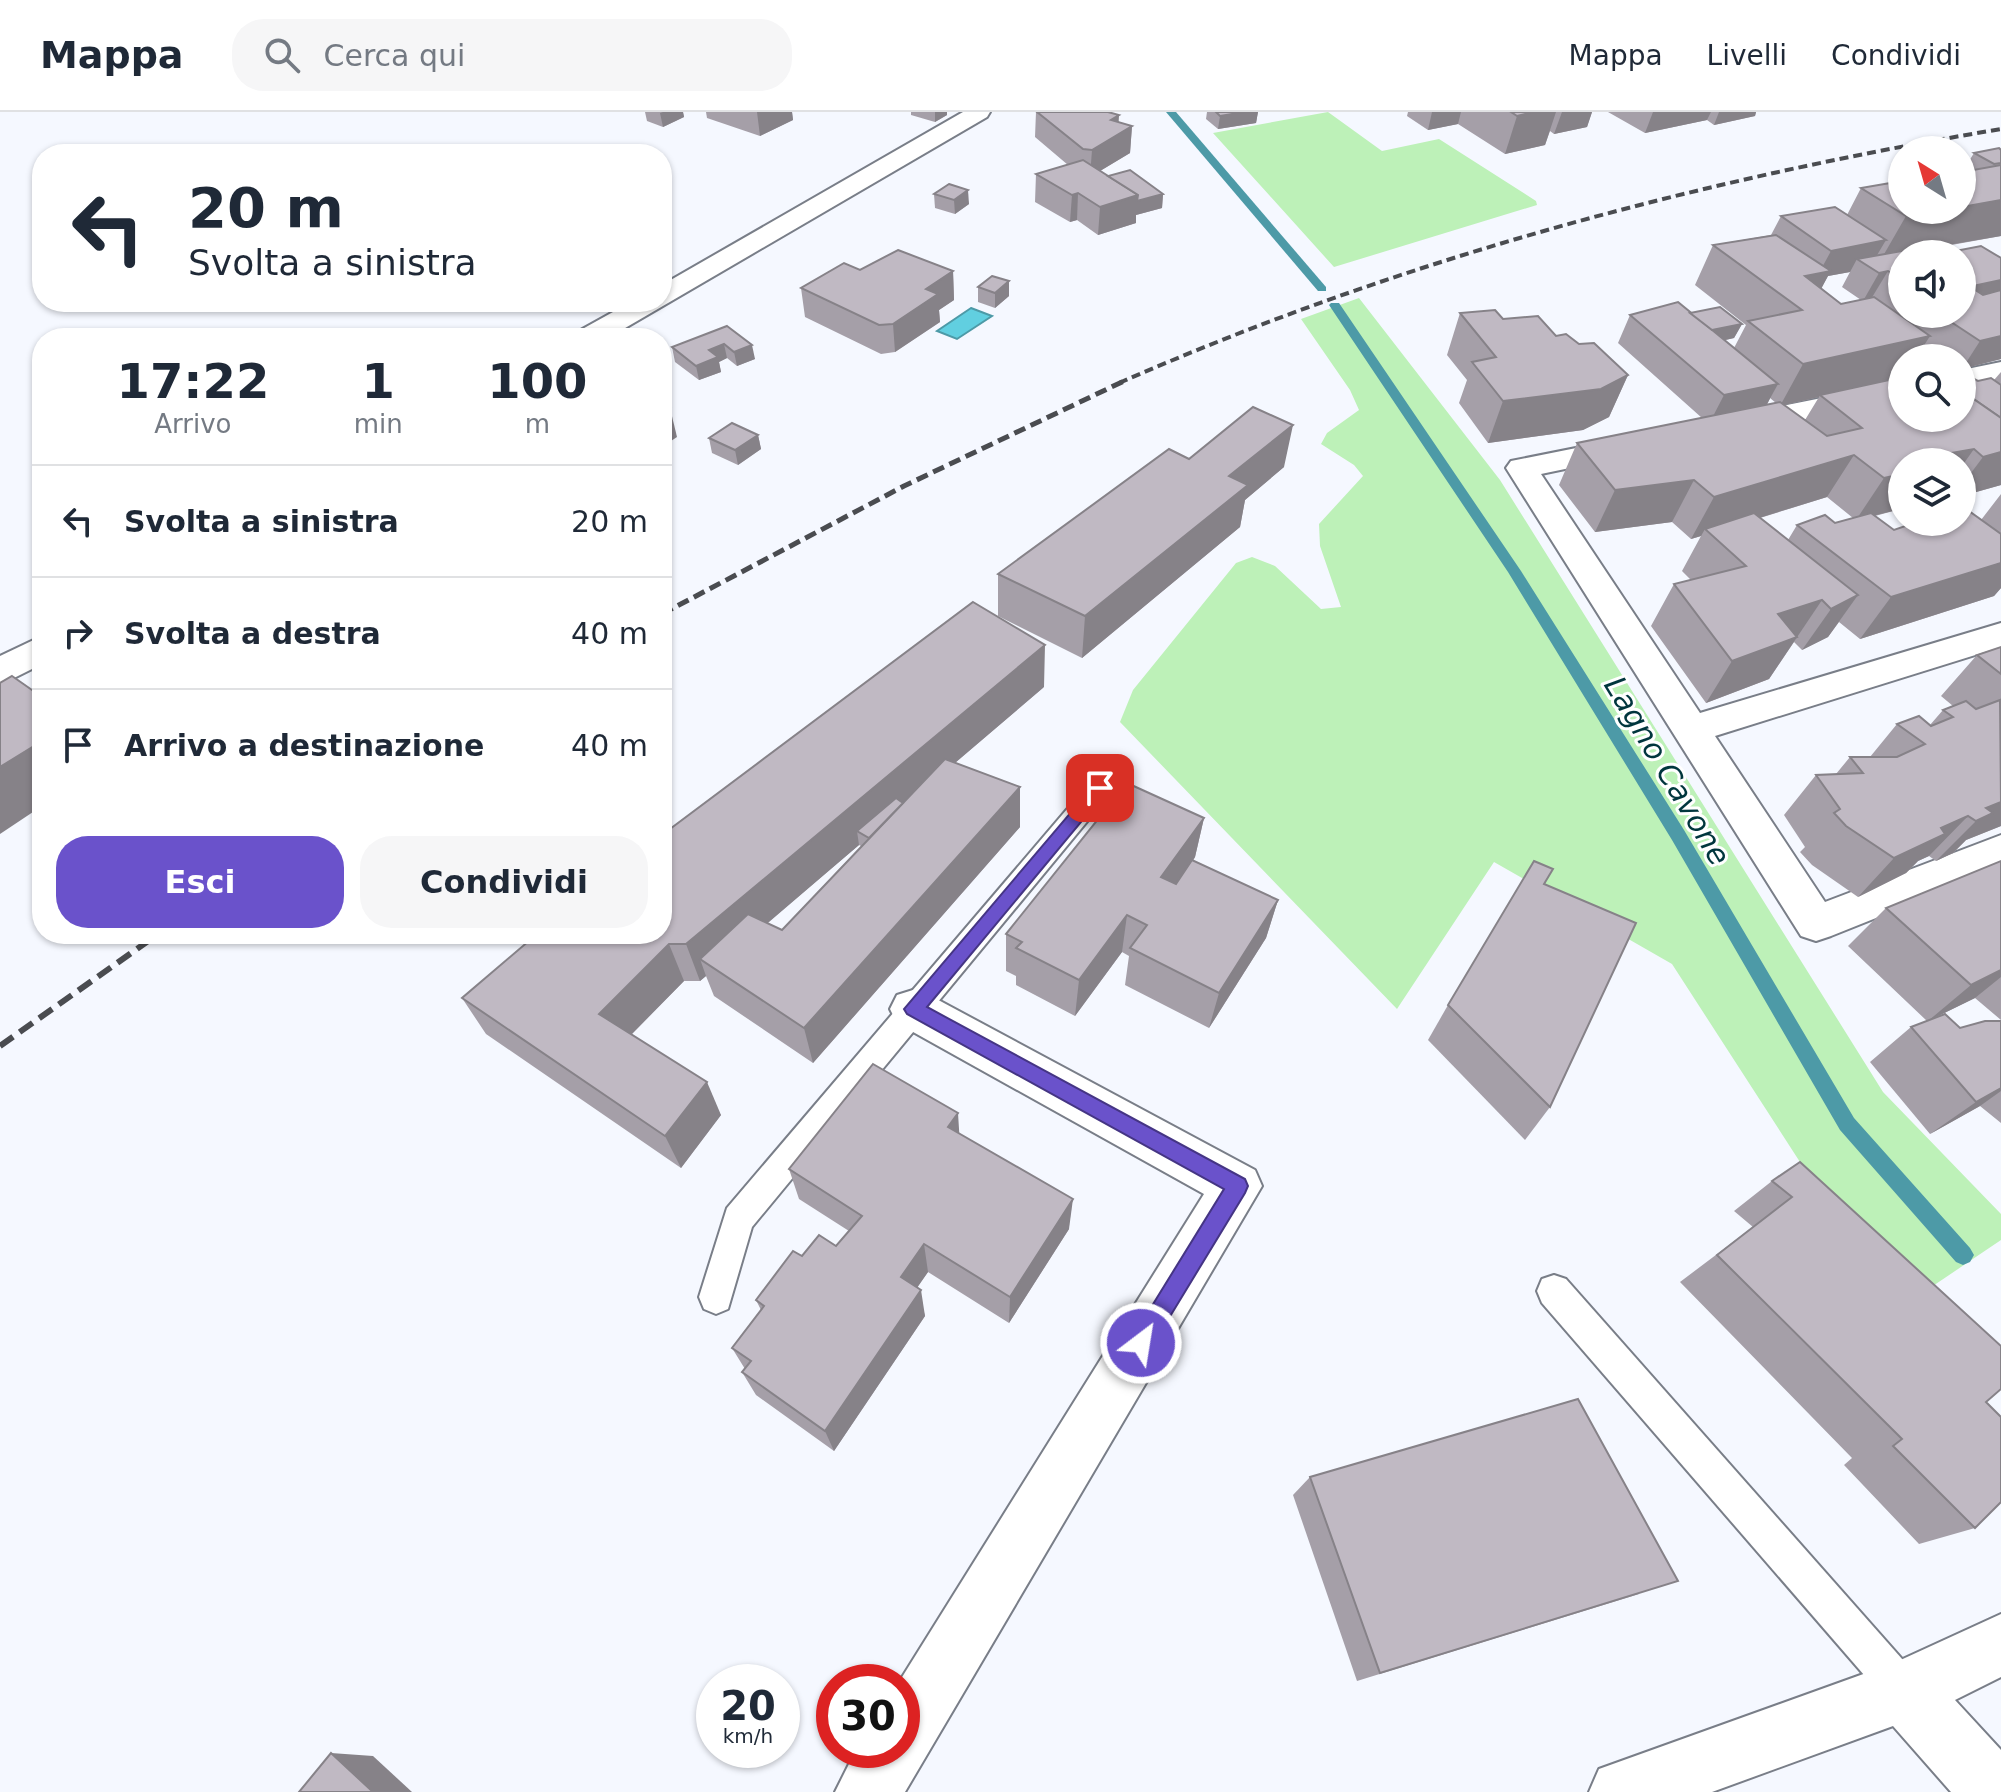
<!DOCTYPE html>
<html lang="it">
<style>
body{margin:0;font-family:"DejaVu Sans",sans-serif;background:#f6f6f7;color:#1f2937;height:100vh;display:flex;flex-direction:column;font-size:30px;white-space:nowrap}
*{box-sizing:border-box;margin:0}
p{font-size:26px;color:#747a83}
.icon{flex:none;width:44px;height:44px;fill:none;stroke:currentColor;stroke-width:2;stroke-linecap:round;stroke-linejoin:round}
.map{position:relative;flex:1;overflow:hidden}
.drawer{position:absolute;left:32px;top:216px;width:640px;height:616px;display:flex;flex-direction:column;background:#fff;border-radius:32px;box-shadow:0 2px 6px #0004}
.drawer>*{flex:none}
.guide{position:absolute;left:32px;top:32px;width:640px;height:168px;border-radius:32px;box-shadow:0 2px 6px #0004;background:#fff;color:#1f2937;overflow:hidden}
.needle{width:52px;rotate:323deg}
.buttons{position:absolute;left:1888px;top:24px;display:grid;gap:16px}
.buttons a{display:grid;place-items:center;width:88px;height:88px;border-radius:50%;background:#fff;box-shadow:0 2px 6px #0004;font-size:40px}
.speed{position:absolute;left:696px;top:1552px;display:flex;gap:16px;font-size:40px;font-weight:700;text-align:center}
.speed>*{display:grid;place-content:center;width:104px;height:104px;border-radius:50%;background:#fff;box-shadow:0 2px 6px #0004;line-height:1}
.speed small{font-size:20px;font-weight:400}
.speed .limit{border:12px solid #d22;background:#fff;color:#111}
.pin{position:absolute;display:grid;place-items:center;width:68px;height:68px;color:#fff;margin:-34px;border-radius:16px;box-shadow:0 4px 12px #0006}
.me{position:absolute;width:88px;margin:-44px;rotate:31deg;stroke-linejoin:round;filter:drop-shadow(0 0 6px #0008)}
.turn{display:flex;align-items:center;gap:28px;height:168px;padding:0 24px;font-size:36px}
.turn .icon{width:104px;height:104px;stroke-width:2.5}
.turn b{display:block;font-size:56px;line-height:68px}
.eta{display:flex;justify-content:space-evenly;align-items:center;height:136px;text-align:center}
.eta b{font-size:48px;font-weight:700;line-height:56px}
.button{display:flex;gap:16px;margin-top:auto;padding:16px 24px}
.button a{flex:1;height:92px;border-radius:32px;background:#6a52cb;color:#fff;font-size:32px;font-weight:700;line-height:92px;text-align:center}
.button a+a{background:#f6f6f7;color:#1f2937}
ul{padding:0;list-style:none}
li{display:flex;align-items:center;gap:24px;height:112px;padding:0 24px;border-top:2px solid #e0e1e3}
li div{flex:1}
li b{display:block;font-size:30px}
li em{font-style:normal}
header{display:flex;align-items:center;gap:48px;box-sizing:border-box;height:112px;padding:0 40px;background:#fff;border-bottom:2px solid #e0e1e3}
header strong{font-size:38px}
nav{display:flex;gap:44px;margin-inline-start:auto;font-size:28px}
.search{width:560px;height:72px;background:#f6f6f7;display:flex;align-items:center;gap:20px;box-sizing:border-box;padding:0 28px;border-radius:32px;color:#747a83;font-size:30px}
.map>svg:first-child{display:block}
.green{fill:#bdf1b8}
.water{fill:#61cfe0;stroke:#4d9aa7;stroke-width:2}
.lines{fill:none;stroke-linecap:round;stroke-linejoin:round}
.stream{fill:#4d9aa7;fill-rule:evenodd}
.lane-casing{stroke:#797e88;stroke-width:4}
.street-casing{stroke:#797e88;stroke-width:4}
.lane{fill:#fff;fill-rule:evenodd}
.street{fill:#fff;fill-rule:evenodd}
.rail-far2{stroke:#4a4c50;stroke-width:4;stroke-dasharray:9 5;stroke-linecap:butt}
.rail-far1{stroke:#4a4c50;stroke-width:5;stroke-dasharray:12 6;stroke-linecap:butt}
.rail{stroke:#4a4c50;stroke-width:6;stroke-dasharray:16 8;stroke-linecap:butt}
.wall{fill:#a59fa8;fill-rule:evenodd}
.shaded-wall{fill:#868288}
.building{fill:#c0b9c3;stroke:#868288;stroke-width:2}
.route{fill:#6a52cb;stroke:#453584;stroke-width:2}
.labels{text-anchor:middle;stroke-width:6;stroke-linejoin:round;paint-order:stroke}
.water-label{font-size:30px;font-style:italic;fill:#00363d;stroke:#fff}
</style>
<header>
<strong>Mappa</strong>
<div class="search"><svg class="icon" aria-label="search" viewBox="0 0 24 24"><circle cx="10" cy="10" r="6"/><path d="M15 15l6 6"/></svg>Cerca qui</div>
<nav><a>Mappa</a><a>Livelli</a><a>Condividi</a></nav>
</header>
<div class="map">
<svg width="2001" height="1680" viewBox="0 0 2001 1680">
<rect width="100%" height="100%" fill="#f5f8ff"/>
<!-- green -->
<g class="green">
<path d="M1328 0 1382 39 1439 27 1536 89 1537 93 1334 155 1213 21Z"/>
<path d="M1359 186 1500 368 1883 980 2001 1102V1128L1921 1182 1809 1064 1672 852 1494 750 1397 897 1120 610 1133 578 1236 451 1252 445 1275 454 1321 497 1341 495 1320 434 1319 412 1363 364 1354 353 1321 332 1327 321 1359 298 1350 278 1301 207Z"/>
</g>
<!-- water -->
<path class="water" d="M971 196 992 204 957 227 937 219Z"/>
<g class="lines">
<!-- stream -->
<g class="stream">
<path d="M1166 0H1176L1326 175V179H1318Z"/>
<path d="M1331 191H1339L1521 459 1684 718 1854 1006 1970 1136 1974 1143 1970 1150 1963 1153 1956 1150 1840 1018 1672 728 1508 460 1329 193Z"/>
</g>
<!-- lane casing -->
<g class="lane-casing">
<g id="lane">
<path d="M1100 667 1109 669 1113 676 1109 683 752 1115 728 1197 716 1202 704 1197 699 1185 727 1096 1091 669Z"/>
<path d="M1554 1163 1566 1167 1918 1565 1924 1579 1918 1593 1904 1599 1890 1593 1542 1191 1537 1179 1542 1167Z"/>
</g>
</g>
<!-- street casing -->
<g class="street-casing">
<g id="street">
<path d="M963 0H990L987 5 608 226H573L577 220 631 190H662V173Z"/>
<path d="M2001 250V268L1962 276V258Z"/>
<path d="M1902 270V288L1737 321 1726 318 1722 312 1726 306 1737 303Z"/>
<path d="M1631 325 1642 327 1647 334 1642 341 1541 362 1700 601 2001 511V535L1715 624 1825 790 2001 723V756L1831 824 1816 829 1801 824 1506 356 1511 349Z"/>
<path d="M42 524V552L0 573V544Z"/>
<path d="M913 878 929 883 1255 1058 1262 1074 905 1680H835L856 1638H902V1570H899L1204 1082 897 911 890 897 897 883Z"/>
<path d="M2001 1502V1565L1955 1588 2001 1638V1680H1951L1893 1614 1712 1680H1589L1599 1657 1894 1551Z"/>
</g>
</g>
<!-- lane -->
<use href="#lane" class="lane"/>
<!-- street -->
<use href="#street" class="street"/>
<!-- rail-far2 -->
<path class="rail-far2" d="M1119 271C1402 147 1697 68 2001 17"/>
<!-- rail-far1 -->
<path class="rail-far1" d="M662 502 904 374 1124 269"/>
<!-- rail -->
<path class="rail" d="M0 934 158 822"/>
</g>
<!-- wall -->
<g class="wall">
<path d="M645 0H683L684 5 663 15 647 9Z"/>
<path d="M706 0H792L793 8 760 24 707 6Z"/>
<path d="M911 0H947V3L935 10 911 3Z"/>
<path d="M1036 0H1108L1118 10 1132 14 1130 41 1100 59 1108 64 1163 82 1162 96 1136 103V111L1098 123 1077 108 1070 110 1035 90 1036 62 1068 53 1035 25Z"/>
<path d="M1207 0H1258L1256 11 1218 17 1206 7Z"/>
<path d="M1408 0H1592L1587 15 1554 22 1550 19 1545 33 1505 42 1458 12 1428 18 1407 4Z"/>
<path d="M1608 0H1756L1755 4 1714 13 1707 8 1645 21Z"/>
<path d="M2001 38V124L1902 142V202L1900 203 1911 210 1916 202H1962V142L2001 146V247L1962 257V246H1944L1924 233 1916 246H1902V266L1890 268 1902 306 1978 269 1994 268 2001 260V373L1962 384V350H1902V392L1897 398 1875 404 1894 418 1981 408 2001 382V476L1994 484 1860 527 1839 510 1828 525 1802 538 1794 530 1769 567 1706 591 1651 514 1674 472 1691 468 1682 459 1701 424 1691 427 1672 410 1595 420 1559 373 1577 331 1702 306 1618 231 1630 203 1690 201 1742 212 1734 226 1725 228 1734 236 1746 213 1695 173 1713 133 1771 123 1781 104 1847 103 1861 76 1972 58 1966 54 1974 41ZM1850 160 1842 175 1861 188 1841 192 1821 176 1828 164ZM1819 285 1805 308 1784 293ZM1770 286 1776 291 1767 293ZM1827 385 1853 406 1835 411 1797 413 1788 428 1760 406Z"/>
<path d="M949 72 969 92 955 102 935 96 934 82Z"/>
<path d="M860 158 953 159 954 188 939 198 940 210 895 240 881 242 805 205 801 176Z"/>
<path d="M1009 169V184L995 196 978 190V175Z"/>
<path d="M521 190H556L542 198Z"/>
<path d="M1460 201 1503 207 1579 232 1628 263 1609 305 1583 318 1488 331 1459 291 1467 268 1447 243Z"/>
<path d="M727 214 755 247 737 254 727 246 719 250 721 260 699 268 675 250 672 235Z"/>
<path d="M758 323 761 337 738 353 712 341 709 326Z"/>
<path d="M1189 347 1284 355 1245 388 1240 415 1082 546 998 504V462Z"/>
<path d="M2001 535V714L1966 728 1953 741 1936 749 1929 744 1918 749 1906 761 1858 785 1812 753 1800 740 1805 735 1784 703 1816 663 1836 662 1850 645H1870L1897 612 1930 613 1943 598 1953 594 1941 584 1977 543Z"/>
<path d="M1044 575 955 651 1020 715 813 951 714 884 706 864 700 869H684L632 922 721 1003 681 1056 486 922 462 886ZM859 733 861 734 782 818 767 811Z"/>
<path d="M1204 706 1195 745 1193 749 1278 788 1266 826 1209 916 1125 873 1129 844 1122 840 1075 904 1016 873V864L1006 859V822Z"/>
<path d="M2001 749V908L1975 886 1936 905 1960 916 2001 909V1011L1980 994 1930 1022 1870 950 1911 915 1927 909 1848 834 1886 796Z"/>
<path d="M1544 772 1550 995 1525 1028 1428 928 1448 893Z"/>
<path d="M960 1022 1069 1117 1009 1211 928 1160 917 1175 925 1204 834 1339 756 1283 742 1260 745 1257 732 1236 761 1198 756 1188 836 1134 849 1119 799 1087 789 1057Z"/>
<path d="M1800 1050 1986 1290 1975 1416 1919 1432 1844 1353 1852 1346 1680 1170 1753 1115 1734 1099 1772 1069Z"/>
<path d="M1310 1365 1639 1482 1357 1569 1293 1383Z"/>
</g>
<!-- shaded-wall -->
<g class="shaded-wall">
<path d="M663 0H683L684 5 663 15 660 1Z"/>
<path d="M757 0H792L793 8 760 24Z"/>
<path d="M935 0H947V3L935 10Z"/>
<path d="M1244 0H1258L1256 11 1218 17 1220 4Z"/>
<path d="M1432 0H1461L1458 12 1428 18Z"/>
<path d="M1520 0H1556L1545 33 1505 42 1517 4Z"/>
<path d="M1562 0H1592L1587 15 1554 22Z"/>
<path d="M1653 0H1711L1707 8 1645 21Z"/>
<path d="M1719 0H1756L1755 4 1714 13Z"/>
<path d="M1119 3 1118 23 1132 14 1130 41 1090 65 1092 38 1111 8Z"/>
<path d="M968 78 969 92 955 102 954 88Z"/>
<path d="M1078 81 1077 108 1070 110 1072 83Z"/>
<path d="M1163 82 1162 96 1136 103V111L1098 123 1100 95 1138 83Z"/>
<path d="M2001 88V124L1883 144 1906 104 1943 98H1962V95Z"/>
<path d="M1886 128 1870 155 1857 147 1850 160 1828 164 1809 200 1802 198 1805 164 1819 161 1831 139Z"/>
<path d="M953 159 954 188 939 198 940 210 895 240 893 212 926 177Z"/>
<path d="M1888 159 1871 187 1863 189 1879 161Z"/>
<path d="M2001 168V192H1962L1973 174Z"/>
<path d="M1009 169V184L995 196V181Z"/>
<path d="M540 190H556L542 198Z"/>
<path d="M1902 194V202H1906L1896 204Z"/>
<path d="M1742 212 1734 226 1704 233 1711 218Z"/>
<path d="M1930 224 1916 246H1902V266L1821 284 1820 283 1819 285 1780 294 1803 252Z"/>
<path d="M2001 224V247L1962 257 1980 229Z"/>
<path d="M724 232 727 246 719 250 721 260 699 268 696 254 709 238Z"/>
<path d="M752 233 755 247 737 254 734 240Z"/>
<path d="M1628 263 1609 305 1583 318 1488 331 1503 289Z"/>
<path d="M1778 272 1762 301 1709 312 1724 283Z"/>
<path d="M670 296 677 325 662 335V301Z"/>
<path d="M1293 313 1284 355 1245 388 1240 415 1082 546 1085 504 1229 364Z"/>
<path d="M758 323 761 337 738 353 735 338Z"/>
<path d="M1974 337 1962 354V350H1915L1917 347Z"/>
<path d="M2001 340V373L1962 384V373L1983 345Z"/>
<path d="M1854 343 1827 385 1710 421 1705 417 1701 424 1691 427 1714 385Z"/>
<path d="M1902 362V392L1897 398 1856 408 1884 366Z"/>
<path d="M1694 368 1672 410 1595 420 1615 378Z"/>
<path d="M2001 451V476L1994 484 1860 527 1891 485Z"/>
<path d="M1858 483 1828 525 1802 538 1831 497Z"/>
<path d="M1822 488 1769 567 1706 591 1732 549 1778 502Z"/>
<path d="M1045 533 1044 575 868 725 857 719 859 733 714 857 700 847 706 864 700 869 686 832Z"/>
<path d="M42 629V694L0 722V655Z"/>
<path d="M1020 675V715L813 951 804 916Z"/>
<path d="M2001 690V714L1966 728 1953 741 1936 749 1976 709 1986 696Z"/>
<path d="M1968 704 1929 744 1918 749 1906 761 1858 785 1894 746 1941 716Z"/>
<path d="M1204 706 1195 745 1154 803 1161 765Z"/>
<path d="M1278 788 1266 826 1209 916 1219 881Z"/>
<path d="M1127 803 1122 840 1075 904 1079 868Z"/>
<path d="M669 832 684 869 617 937 599 902Z"/>
<path d="M2001 858V865L1975 886 1928 909 1971 873Z"/>
<path d="M707 970 721 1003 681 1056 665 1024Z"/>
<path d="M2001 976V979L1980 994 1930 1022 1976 990Z"/>
<path d="M958 1001 960 1033 948 1015Z"/>
<path d="M1073 1087 1069 1117 1009 1211 1010 1185Z"/>
<path d="M924 1132 928 1160 906 1192 901 1165Z"/>
<path d="M921 1178 925 1204 834 1339 825 1319Z"/>
<path d="M331 1641 373 1644 412 1680H373Z"/>
</g>
<!-- building -->
<g class="building">
<path d="M1037 0H1108L1119 3 1111 8 1132 14 1092 38 1083 37Z"/>
<path d="M1216 0H1244L1220 4Z"/>
<path d="M1511 0H1534L1517 4Z"/>
<path d="M1999 36 2001 38V51L1994 52 1974 41Z"/>
<path d="M339 38 350 42H331Z"/>
<path d="M1083 48 1138 83 1100 95 1078 81 1072 83 1036 62Z"/>
<path d="M2001 53V88L1962 95V60Z"/>
<path d="M1130 58 1163 82 1137 89 1138 83 1108 64Z"/>
<path d="M1902 69V98H1943L1906 104 1861 76Z"/>
<path d="M949 72 968 78 954 88 934 82Z"/>
<path d="M1835 95 1886 128 1831 139 1781 104Z"/>
<path d="M1776 123 1831 159 1805 164 1841 192 1874 185 1930 224 1803 252 1748 209 1802 198 1713 133Z"/>
<path d="M1981 134 2001 146V168L1973 174 1962 167V142H1940Z"/>
<path d="M1913 137 1919 142H1902V168L1888 159 1879 161 1857 147Z"/>
<path d="M898 138 953 159 926 177 938 182 893 212 879 213 801 176 844 151 860 158Z"/>
<path d="M992 164 1009 169 995 181 978 175Z"/>
<path d="M1969 174 1983 183 2001 178V224L1980 229 1939 202H1962V176Z"/>
<path d="M1678 190 1778 272 1724 283 1630 203Z"/>
<path d="M1720 195 1742 212 1712 218 1690 201Z"/>
<path d="M1495 198 1503 207 1538 204 1556 224 1566 222 1579 232 1594 231 1628 263 1601 277 1503 289 1472 250 1496 245 1460 201Z"/>
<path d="M727 214 752 233 734 240 724 232 709 238 718 245 696 254 672 235Z"/>
<path d="M1972 266 1978 269 1991 266 2001 273V306L1962 279V268Z"/>
<path d="M1889 268 1902 276V306H1962V279L2001 306V340L1983 345 1974 337 1917 347 1920 350H1902V362L1884 366 1854 343 1714 385 1694 368 1615 378 1577 331 1780 290 1827 324 1862 316 1820 283Z"/>
<path d="M662 293 670 296 662 301Z"/>
<path d="M1253 295 1293 313 1229 364 1248 373 1085 504 998 462 1169 337 1189 347Z"/>
<path d="M732 311 758 323 735 338 709 326Z"/>
<path d="M1962 394 2001 422V451L1891 485 1797 413 1825 403 1835 411 1871 401 1894 418 1917 410H1962Z"/>
<path d="M1754 401 1858 483 1831 497 1822 488 1778 502 1797 525 1732 549 1674 472 1746 454 1705 417Z"/>
<path d="M973 490 1045 533 686 832H669L599 902 707 970 665 1024 462 886 537 822H662V723Z"/>
<path d="M2001 535V562L1977 543Z"/>
<path d="M12 564 42 585V629L0 655V571Z"/>
<path d="M2000 588 2001 690 1986 696 1993 701 1976 709 1968 704 1941 716 1945 722 1894 746 1846 714 1834 701 1840 697 1816 663 1863 661 1850 645H1897L1925 632 1897 612 1919 604 1931 614 1953 605 1943 598 1966 589 1976 597Z"/>
<path d="M945 647 1020 675 804 916 700 847 748 802 782 818Z"/>
<path d="M1127 671 1204 706 1161 765 1176 772 1192 748 1278 788 1219 881 1130 836 1147 813 1127 803 1079 868 1016 836 1022 830 1006 822Z"/>
<path d="M896 686 903 691 869 726 857 719Z"/>
<path d="M1534 749 1553 757 1544 772 1636 811 1550 995 1448 893Z"/>
<path d="M2001 749V858L1971 873 1886 796Z"/>
<path d="M1945 902 1960 916 1985 909H2001V976L1976 990 1911 915Z"/>
<path d="M873 952 958 1001 948 1015 1073 1087 1010 1185 924 1132 901 1165 921 1178 825 1319 742 1260 751 1249 732 1236 764 1194 756 1188 793 1139 802 1144 819 1123 836 1134 862 1104 789 1057Z"/>
<path d="M1800 1050 2001 1234V1277L1986 1290 2001 1305V1390L1975 1416 1893 1334 1902 1327 1717 1143 1792 1085 1772 1069Z"/>
<path d="M1578 1287 1678 1469 1380 1561 1310 1365Z"/>
<path d="M331 1641 373 1680H299Z"/>
</g>
<!-- route -->
<path class="route" d="M1100 670 1109 676 1106 680 927 895 1245 1067 1248 1074 1245 1081 1149 1239 1141 1242 1134 1239 1130 1231 1134 1223 1224 1077 907 902 904 897 1095 672Z"/>
<g class="labels">
<!-- water labels -->
<g class="water-label">
<text transform="translate(1667 659) rotate(59)" y="10">Lagno Cavone</text>
</g>
</g>
</svg>
<div class="buttons">
<a><svg class="needle" viewBox="-14 -14 28 28"><path d="M0-13l5 13h-10z" fill="#e53935"/><path d="M0 13l5-13h-10z" fill="#747a83"/></svg></a>
<a><svg class="icon" aria-label="sound" viewBox="0 0 24 24"><path d="M4 9h4l5-4v14l-5-4H4zM17 9q2 3 0 6"/></svg></a>
<a><svg class="icon" aria-label="search" viewBox="0 0 24 24"><circle cx="10" cy="10" r="6"/><path d="M15 15l6 6"/></svg></a>
<a><svg class="icon" aria-label="layers" viewBox="0 0 24 24"><path d="M12 4l9 5-9 5-9-5zM3 14l9 5 9-5"/></svg></a>
</div>
<div class="speed"><div>20<small>km/h</small></div><div class="limit">30</div></div>
<div class="pin" style="left:1100px;top:676px;background:#d93025"><svg class="icon" aria-label="arrive" viewBox="0 0 24 24"><path d="M6 21V4h12l-3 4 3 4H6"/></svg></div>
<svg class="me" style="left:1141px;top:1231px" viewBox="-20 -20 40 40"><circle r="17" fill="#6a52cb" stroke="#fff" stroke-width="3"/><path d="M0-11L8 9 0 5-8 9z" fill="#fff"/></svg>
<div class="guide">
<div class="turn"><svg class="icon" aria-label="left" viewBox="0 0 24 24"><path d="M17 20v-9H6M10 6l-5 5 5 5"/></svg><div><b>20 m</b>Svolta a sinistra</div></div>
</div>
<section class="drawer">
<div class="eta">
<div><b>17:22</b><p>Arrivo</p></div>
<div><b>1</b><p>min</p></div>
<div><b>100</b><p>m</p></div>
</div>
<ul>
<li><svg class="icon" aria-label="left" viewBox="0 0 24 24"><path d="M17 20v-9H6M10 6l-5 5 5 5"/></svg><div><b>Svolta a sinistra</b></div><em>20 m</em></li>
<li><svg class="icon" aria-label="right" viewBox="0 0 24 24"><path d="M7 20v-9h11M14 6l5 5-5 5"/></svg><div><b>Svolta a destra</b></div><em>40 m</em></li>
<li><svg class="icon" aria-label="arrive" viewBox="0 0 24 24"><path d="M6 21V4h12l-3 4 3 4H6"/></svg><div><b>Arrivo a destinazione</b></div><em>40 m</em></li>
</ul>
<div class="button"><a>Esci</a><a>Condividi</a></div>
</section>
</div>
